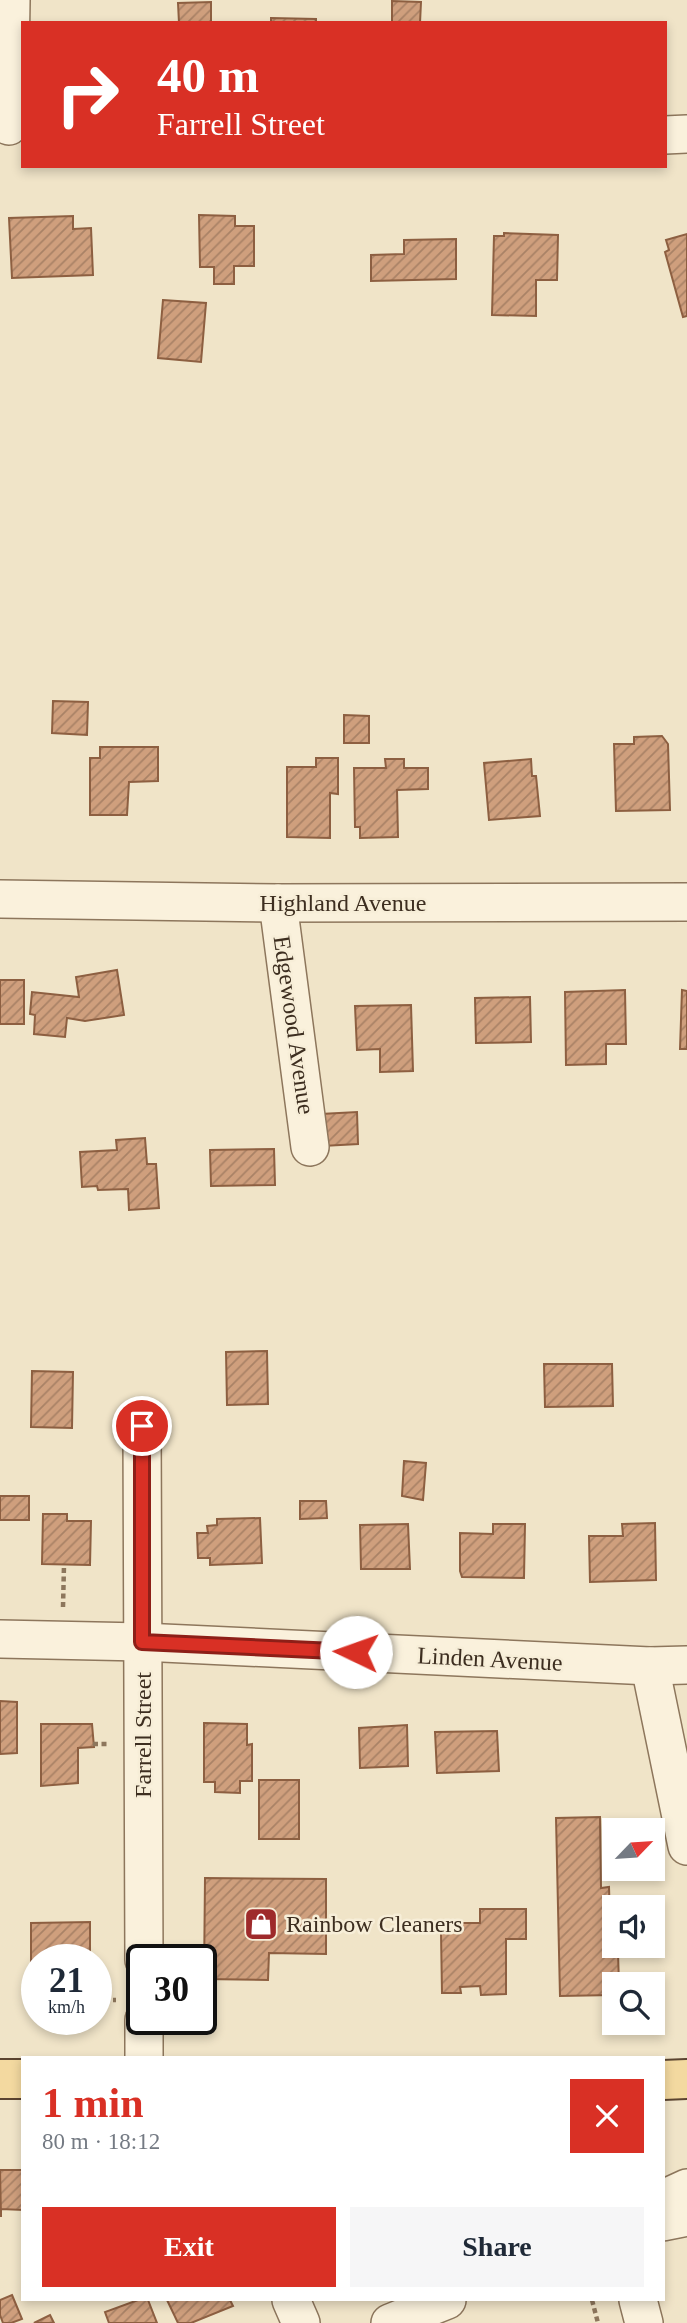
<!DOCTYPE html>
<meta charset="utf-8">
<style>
body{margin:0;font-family:"Times New Roman",serif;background:#f6f6f7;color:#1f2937;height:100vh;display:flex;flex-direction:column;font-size:26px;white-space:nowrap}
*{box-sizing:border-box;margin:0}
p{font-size:23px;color:#747a83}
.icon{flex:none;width:38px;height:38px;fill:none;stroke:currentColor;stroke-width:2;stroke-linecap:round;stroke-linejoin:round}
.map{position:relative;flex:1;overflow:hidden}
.sheet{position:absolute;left:21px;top:2056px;width:644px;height:245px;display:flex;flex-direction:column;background:#fff;border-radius:0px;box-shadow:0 4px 10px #0003}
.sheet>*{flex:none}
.banner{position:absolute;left:21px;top:21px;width:646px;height:147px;border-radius:0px;box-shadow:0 4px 10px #0003;background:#d93025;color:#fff;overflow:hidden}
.needle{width:46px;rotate:65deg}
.buttons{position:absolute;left:602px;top:1818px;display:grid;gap:14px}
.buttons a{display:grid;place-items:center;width:63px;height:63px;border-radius:0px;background:#fff;box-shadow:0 4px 10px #0003;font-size:35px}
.speed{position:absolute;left:21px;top:1944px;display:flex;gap:14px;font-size:35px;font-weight:700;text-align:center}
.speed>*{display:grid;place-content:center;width:91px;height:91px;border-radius:50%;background:#fff;box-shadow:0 4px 10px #0003;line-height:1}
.speed small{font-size:18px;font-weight:400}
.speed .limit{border:4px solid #111;border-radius:10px;background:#fff;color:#111}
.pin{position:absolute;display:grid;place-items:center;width:60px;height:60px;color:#fff;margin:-30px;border:4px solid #fff;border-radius:50%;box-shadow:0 2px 7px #0007}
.me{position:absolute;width:77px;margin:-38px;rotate:273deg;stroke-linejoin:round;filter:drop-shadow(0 0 5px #0008)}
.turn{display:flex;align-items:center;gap:24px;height:147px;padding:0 21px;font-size:32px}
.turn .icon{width:91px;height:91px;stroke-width:2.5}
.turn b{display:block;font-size:49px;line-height:60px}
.round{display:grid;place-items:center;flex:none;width:74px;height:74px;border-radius:0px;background:#f6f6f7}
.overview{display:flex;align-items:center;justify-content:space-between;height:119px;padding:0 21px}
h1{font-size:42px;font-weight:700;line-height:52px;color:#d93025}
.primary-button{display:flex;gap:14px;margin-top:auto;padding:14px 21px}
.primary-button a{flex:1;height:80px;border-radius:0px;background:#d93025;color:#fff;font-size:28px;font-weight:700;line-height:80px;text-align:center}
.primary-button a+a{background:#f6f6f7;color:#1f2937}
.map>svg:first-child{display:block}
.building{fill:url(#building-hatch);stroke:#8d5f41;stroke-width:2}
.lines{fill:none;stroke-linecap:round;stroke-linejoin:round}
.minor-casing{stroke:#8d765c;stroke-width:40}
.major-casing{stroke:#5b4430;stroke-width:42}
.path{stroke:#8d765c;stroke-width:4.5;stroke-dasharray:5 3.5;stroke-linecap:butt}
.minor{stroke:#faf1dc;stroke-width:37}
.major{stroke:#f3d9a0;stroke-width:38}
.route-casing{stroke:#8d1f18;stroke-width:18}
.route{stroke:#d93025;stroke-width:12}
.labels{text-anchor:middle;stroke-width:5;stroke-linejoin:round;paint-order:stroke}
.street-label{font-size:24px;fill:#3d2e20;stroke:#f7eed8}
.poi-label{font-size:24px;fill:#3d2e20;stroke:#f7eed8;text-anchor:start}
</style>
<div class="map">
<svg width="687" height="2323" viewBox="0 0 687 2323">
<defs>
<pattern id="building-hatch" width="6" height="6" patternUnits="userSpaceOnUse" patternTransform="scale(1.75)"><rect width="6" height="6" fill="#cf9f7d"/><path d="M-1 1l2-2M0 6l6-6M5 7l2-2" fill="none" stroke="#a98266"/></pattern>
</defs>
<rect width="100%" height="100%" fill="#f0e4c8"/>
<!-- building -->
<g class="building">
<path d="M392 1 421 2 420 23H392Z"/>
<path d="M211 2V23H179L178 3Z"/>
<path d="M271 18 316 19V23H271Z"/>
<path d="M199 215 235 216V226H254V266H234V284H214V267H200Z"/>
<path d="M73 216V229L91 228 93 275 12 278 9 218Z"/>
<path d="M504 233 558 235 557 280H536V316L492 315 494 236H504Z"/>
<path d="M687 234V316L683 317 665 252 669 250 666 240Z"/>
<path d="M456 239V279L371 281V255L404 254V240Z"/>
<path d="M163 300 206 303 201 362 158 358Z"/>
<path d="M53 701 88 702 87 735 52 733Z"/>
<path d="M344 715 369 716V743H344Z"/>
<path d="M662 736 668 744 670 810 616 811 614 744H634V737Z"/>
<path d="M100 747H158V781L129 782 127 815H90V758H100Z"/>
<path d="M316 758H338V794L330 793V838L287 837V767H316Z"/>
<path d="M385 759H404V768H428V789L397 790 398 837 360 838V827H355L354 768H386Z"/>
<path d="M531 759 532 776H536L540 816 489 820 484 763Z"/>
<path d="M117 970 124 1015 85 1021 67 1018 65 1037 34 1034 35 1015 30 1014 32 992 79 997 76 977Z"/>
<rect x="0" y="980" width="24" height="44"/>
<path d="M625 990 626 1044H606V1064L566 1065 565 992Z"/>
<path d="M682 990 687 991V1049H680Z"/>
<path d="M530 997 531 1042 476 1043 475 998Z"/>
<path d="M411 1005 413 1071 380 1072V1049L357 1050 355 1006Z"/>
<path d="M357 1112 358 1144 323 1146 321 1114Z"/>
<path d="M145 1138 147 1164H156L159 1208 129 1210 128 1189 98 1190 97 1186 82 1187 80 1152 117 1150 116 1140Z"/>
<path d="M274 1149 275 1185 211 1186 210 1150Z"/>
<path d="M267 1351 268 1404 227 1405 226 1352Z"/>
<path d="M544 1364H612L613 1406 545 1407Z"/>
<path d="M32 1371 73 1372 72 1428 31 1427Z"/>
<path d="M404 1461 426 1463 423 1500 402 1496Z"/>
<rect x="0" y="1496" width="29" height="24"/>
<path d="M300 1501H326L327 1518 300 1519Z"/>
<path d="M43 1514H67V1521H91L90 1565 42 1564Z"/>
<path d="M260 1518 262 1563 210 1565V1558H198L197 1533H208L207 1526 217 1525V1519Z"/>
<path d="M655 1523 656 1580 590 1582 589 1536H623L622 1524Z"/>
<path d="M408 1524 410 1569H361L360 1525Z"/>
<path d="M493 1524H525L524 1578 462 1577 460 1571V1533L493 1534Z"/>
<path d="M0 1701 17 1702V1753L0 1754Z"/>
<path d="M204 1723 247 1724V1745L252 1744V1781H240V1793L215 1792V1782H204Z"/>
<path d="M41 1724H92L94 1747 78 1748V1783L41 1786Z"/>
<path d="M407 1725 408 1766 360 1768 359 1728Z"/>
<path d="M497 1731 499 1771 437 1773 435 1732Z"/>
<rect x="259" y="1780" width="40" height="59"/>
<path d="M600 1817 601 1888 609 1887 611 1953H618L619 1984H614V1995L560 1996 556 1818Z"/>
<path d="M205 1878 326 1879V1954L269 1953 268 1980 204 1979Z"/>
<path d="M480 1909H526V1939H506V1994L481 1995 480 1986 460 1987 461 1993H442L441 1933 462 1932V1923H480Z"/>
<path d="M90 1922V1960H37V1996H31V1923Z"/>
<path d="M0 2170H23V2210L1 2209V2217Z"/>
<path d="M12 2295 22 2319 11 2323H3L0 2315V2300Z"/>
<path d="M138 2300H148L157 2323H109L105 2312Z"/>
<path d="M167 2300H230L233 2306 191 2323H178Z"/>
<path d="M50 2315 54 2323H34Z"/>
</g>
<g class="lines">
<!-- minor casing -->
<g class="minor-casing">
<g id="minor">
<path d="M9 126 11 0"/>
<path d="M665 135 687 134"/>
<path d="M0 899 278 903 687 902"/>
<path d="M278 903 310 1147"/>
<path d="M142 1426 144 1960"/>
<path d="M0 1639 142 1642 650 1666 687 1665"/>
<path d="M650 1666 687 1846"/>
<path d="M144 2020V2058"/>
<path d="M663 2199 687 2188"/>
<path d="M663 2222 687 2217"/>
<path d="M291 2300 301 2323"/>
<path d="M638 2300 644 2323"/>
<path d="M390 2323 447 2300"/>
</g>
</g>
<!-- major casing -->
<g class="major-casing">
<g id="major">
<path d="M0 2079H23"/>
<path d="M663 2080 687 2079"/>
</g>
</g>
<!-- path -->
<g class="path">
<path d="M63 1607 64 1565"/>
<path d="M93 1744H110"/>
<path d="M96 2000H116"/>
<path d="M62 2020V2030"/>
<path d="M592 2300 598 2323"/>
</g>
<!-- minor -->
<use href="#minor" class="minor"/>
<!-- major -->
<use href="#major" class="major"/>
</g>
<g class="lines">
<!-- route casing -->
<g class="route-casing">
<path id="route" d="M142 1426V1642L356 1652"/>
</g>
<!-- route -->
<use href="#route" class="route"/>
</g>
<!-- icons -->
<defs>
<g id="shop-square" transform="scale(1.75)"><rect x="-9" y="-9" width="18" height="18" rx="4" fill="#9e2a2b" stroke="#f7eed8"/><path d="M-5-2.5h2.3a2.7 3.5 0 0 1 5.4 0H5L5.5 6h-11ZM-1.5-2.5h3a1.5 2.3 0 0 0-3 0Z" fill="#fff"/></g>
</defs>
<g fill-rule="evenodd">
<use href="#shop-square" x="261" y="1924"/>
</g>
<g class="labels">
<!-- street labels -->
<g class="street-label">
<text x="343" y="911">Highland Avenue</text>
<text transform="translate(294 1025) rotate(82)" y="8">Edgewood Avenue</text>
<text transform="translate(490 1659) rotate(3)" y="8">Linden Avenue</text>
<text transform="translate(143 1735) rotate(-90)" y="8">Farrell Street</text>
</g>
<!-- poi labels -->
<g class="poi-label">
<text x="286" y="1932">Rainbow Cleaners</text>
</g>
</g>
</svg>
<div class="buttons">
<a><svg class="needle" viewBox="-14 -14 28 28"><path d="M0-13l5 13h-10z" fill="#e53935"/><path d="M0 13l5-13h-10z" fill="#747a83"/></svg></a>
<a><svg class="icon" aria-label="sound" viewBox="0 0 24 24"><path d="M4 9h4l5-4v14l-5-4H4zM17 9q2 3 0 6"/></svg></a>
<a><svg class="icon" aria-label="search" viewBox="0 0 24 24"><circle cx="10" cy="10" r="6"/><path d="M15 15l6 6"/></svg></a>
</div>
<div class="speed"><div>21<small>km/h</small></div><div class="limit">30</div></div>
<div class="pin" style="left:142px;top:1426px;background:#d93025"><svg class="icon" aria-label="arrive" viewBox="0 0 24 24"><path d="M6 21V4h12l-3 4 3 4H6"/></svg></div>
<svg class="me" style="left:356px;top:1652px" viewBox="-20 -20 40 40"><circle r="19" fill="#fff"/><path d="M0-13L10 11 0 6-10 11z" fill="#d93025"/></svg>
<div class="banner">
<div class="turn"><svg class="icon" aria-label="right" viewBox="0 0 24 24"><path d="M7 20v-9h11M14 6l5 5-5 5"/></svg><div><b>40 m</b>Farrell Street</div></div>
</div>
<section class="sheet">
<div class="overview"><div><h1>1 min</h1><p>80 m · 18:12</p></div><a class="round" style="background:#d93025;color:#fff"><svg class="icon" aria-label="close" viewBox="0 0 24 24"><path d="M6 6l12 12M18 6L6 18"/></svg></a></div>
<div class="primary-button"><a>Exit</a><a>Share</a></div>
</section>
</div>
